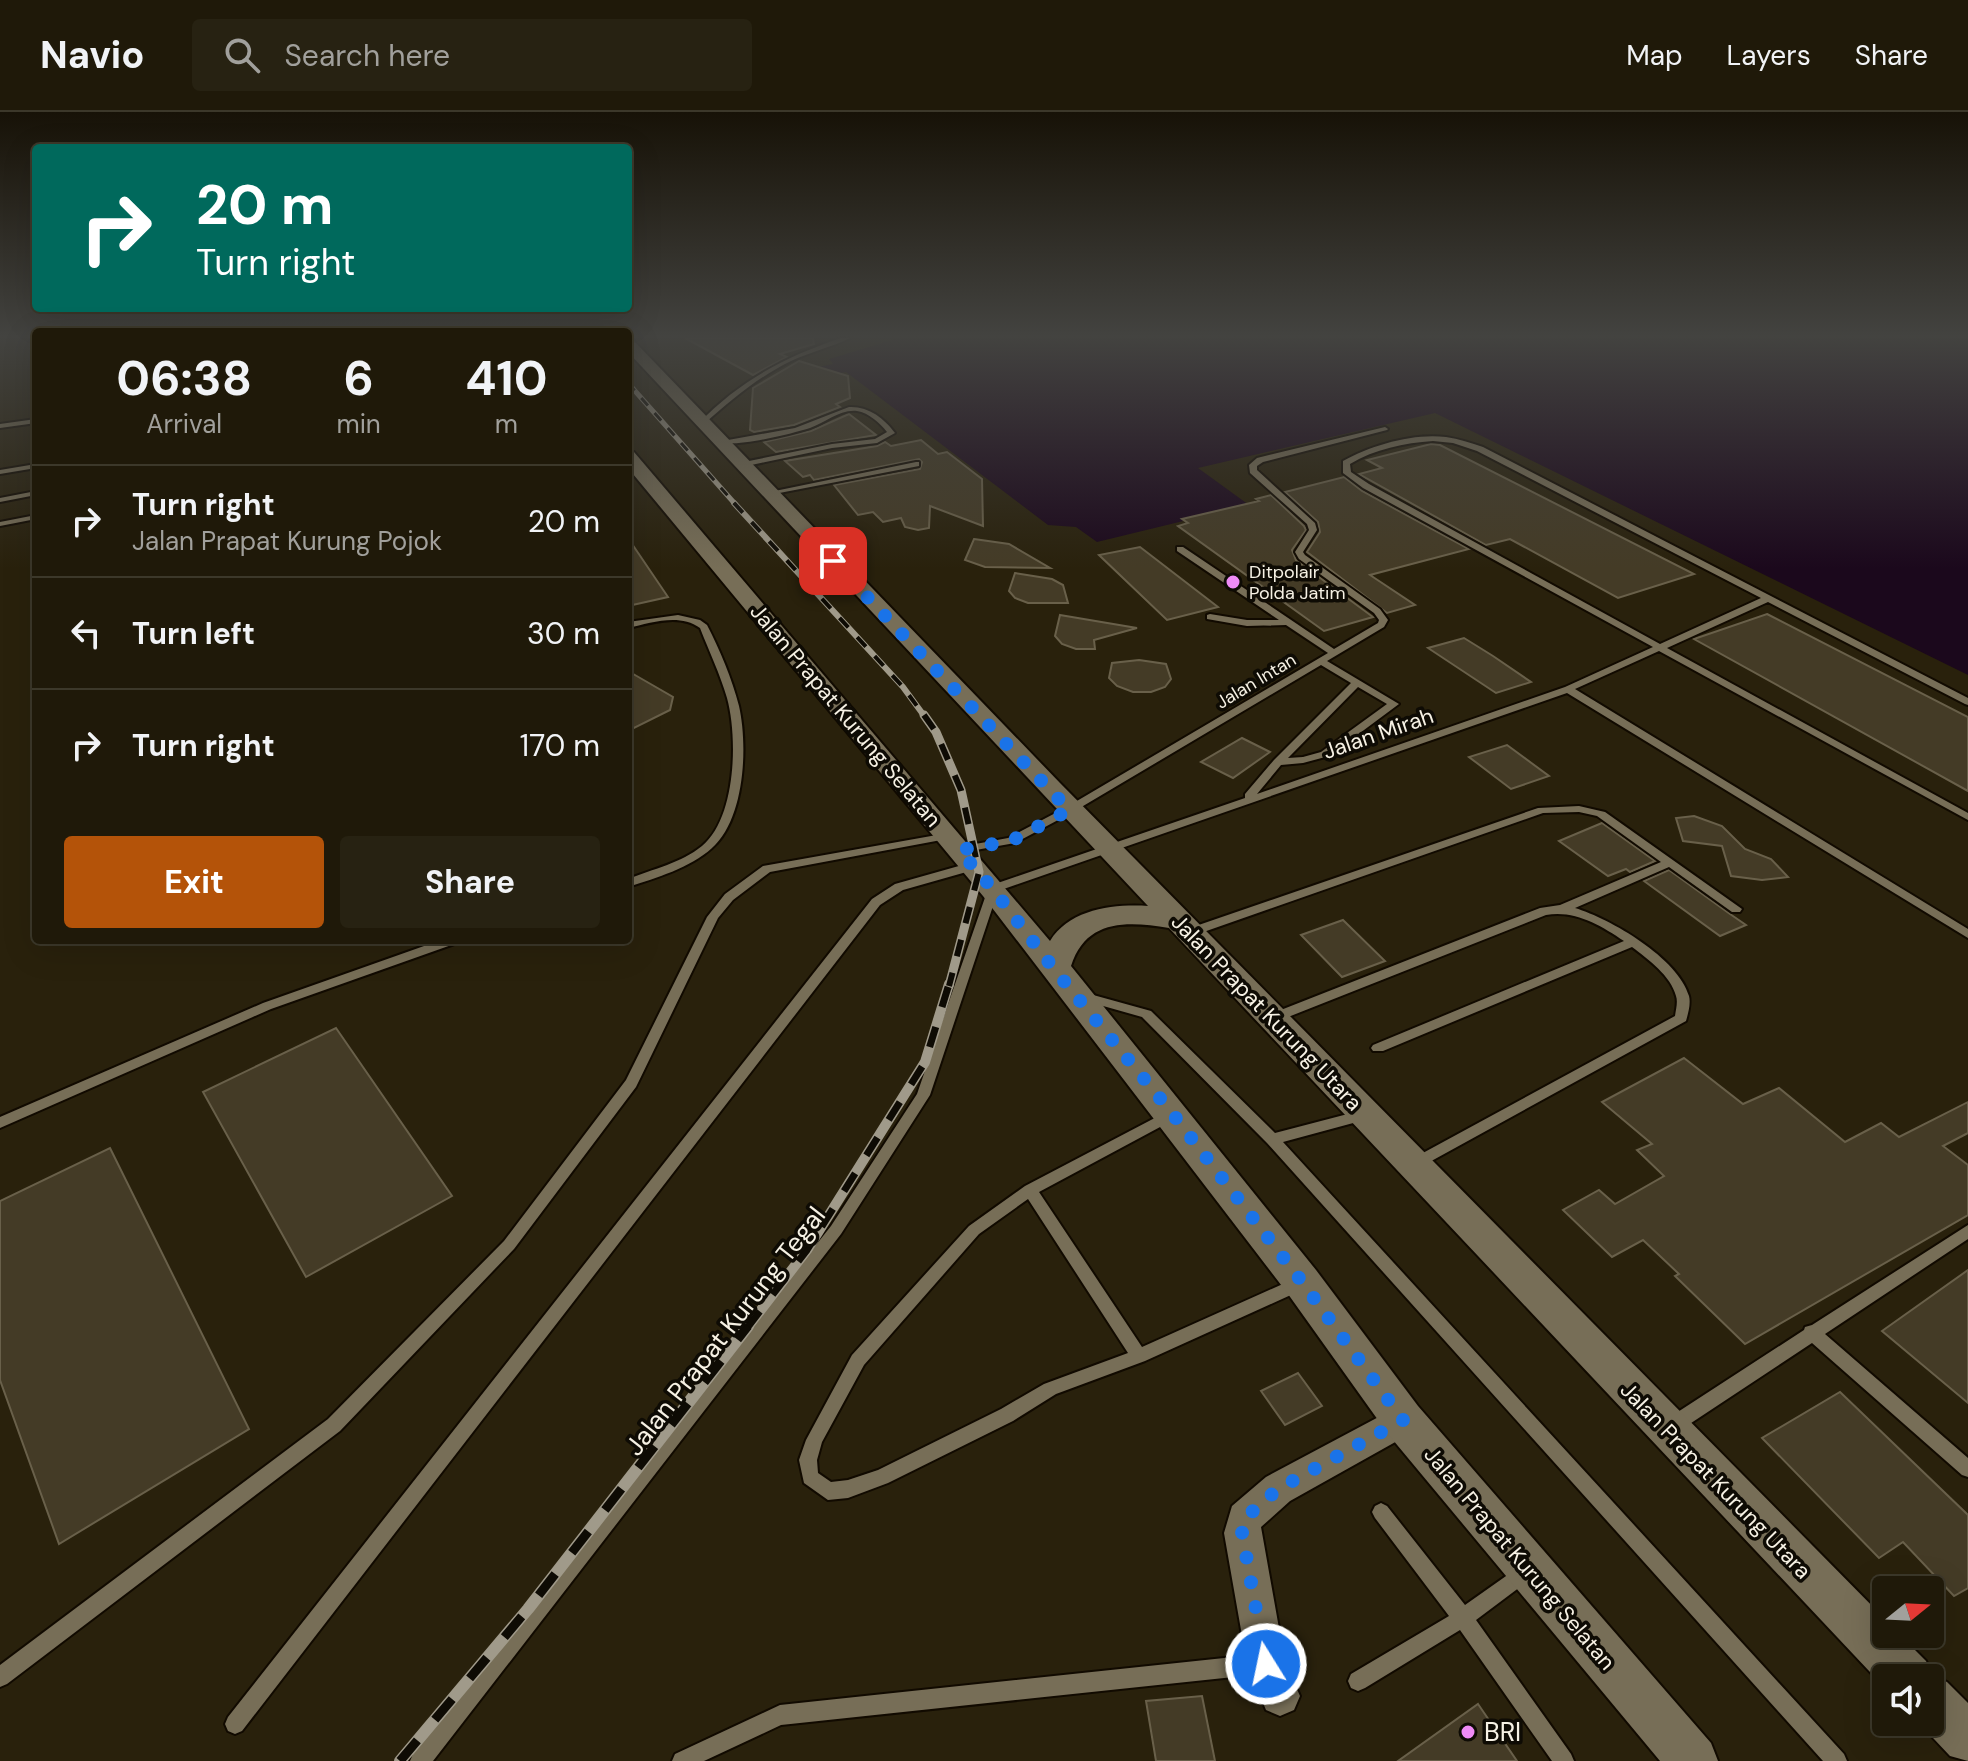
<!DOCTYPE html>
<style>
body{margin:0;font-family:"DM Sans",sans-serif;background:#272212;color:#f1f3f6;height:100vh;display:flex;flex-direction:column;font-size:30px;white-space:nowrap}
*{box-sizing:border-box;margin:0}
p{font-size:26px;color:#a1a09c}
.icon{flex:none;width:44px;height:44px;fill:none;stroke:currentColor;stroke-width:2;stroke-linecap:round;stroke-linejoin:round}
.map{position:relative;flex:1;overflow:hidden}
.panel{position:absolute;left:32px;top:216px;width:600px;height:616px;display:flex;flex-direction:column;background:#1f1909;border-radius:8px;box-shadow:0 8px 32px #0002,0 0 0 2px #3c382a}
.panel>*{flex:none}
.banner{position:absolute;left:32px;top:32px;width:600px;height:168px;border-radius:8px;box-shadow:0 8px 32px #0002,0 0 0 2px #3c382a;background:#00695c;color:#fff;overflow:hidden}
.needle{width:52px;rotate:72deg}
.tools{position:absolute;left:1872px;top:1464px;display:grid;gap:16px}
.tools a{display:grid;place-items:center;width:72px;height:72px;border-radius:8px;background:#1f1909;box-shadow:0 8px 32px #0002,0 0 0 2px #3c382a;font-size:40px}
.pin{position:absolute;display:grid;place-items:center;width:68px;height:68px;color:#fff;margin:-34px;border-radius:16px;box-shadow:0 4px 12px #0006}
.me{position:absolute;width:88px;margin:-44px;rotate:350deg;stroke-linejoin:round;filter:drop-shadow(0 0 6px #0008)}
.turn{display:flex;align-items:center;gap:28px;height:168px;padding:0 32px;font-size:36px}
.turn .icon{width:104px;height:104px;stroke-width:2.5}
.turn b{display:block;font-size:56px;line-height:68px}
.eta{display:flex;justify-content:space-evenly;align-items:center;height:136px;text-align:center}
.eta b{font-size:48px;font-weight:700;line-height:56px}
.action{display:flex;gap:16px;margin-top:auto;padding:16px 32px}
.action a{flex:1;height:92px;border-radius:8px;background:#b45309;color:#fff;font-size:32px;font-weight:700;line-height:92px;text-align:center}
.action a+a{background:#272212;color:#f1f3f6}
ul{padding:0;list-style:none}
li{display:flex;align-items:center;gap:24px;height:112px;padding:0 32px;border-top:2px solid #3c382a}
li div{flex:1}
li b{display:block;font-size:30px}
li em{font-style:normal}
header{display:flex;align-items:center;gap:48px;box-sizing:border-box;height:112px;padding:0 40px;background:#1f1909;border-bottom:2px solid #3c382a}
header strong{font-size:38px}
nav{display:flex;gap:44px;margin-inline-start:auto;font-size:28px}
.search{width:560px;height:72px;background:#272212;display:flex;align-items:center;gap:20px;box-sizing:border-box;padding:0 28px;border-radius:8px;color:#a1a09c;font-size:30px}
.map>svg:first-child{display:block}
.water{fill:#1b081c}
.building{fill:#443b26;stroke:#69604a;stroke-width:2}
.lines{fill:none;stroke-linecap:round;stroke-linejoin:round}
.service-casing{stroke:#110a00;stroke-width:4}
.minor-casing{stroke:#110a00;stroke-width:4}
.tertiary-casing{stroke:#110a00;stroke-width:4}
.service{fill:#776e57;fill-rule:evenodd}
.minor{fill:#776e57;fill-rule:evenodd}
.tertiary{fill:#776e57;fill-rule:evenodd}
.rail-far4-casing{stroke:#a09a8a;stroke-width:5}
.rail-far3-casing{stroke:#a09a8a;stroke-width:6}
.rail-far2-casing{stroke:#a09a8a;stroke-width:9}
.rail-far1-casing{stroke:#a09a8a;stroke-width:10}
.rail-casing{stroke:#a09a8a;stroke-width:12}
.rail-far4{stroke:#0e0b04;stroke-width:3;stroke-dasharray:10;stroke-linecap:butt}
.rail-far3{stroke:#0e0b04;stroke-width:4;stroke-dasharray:13;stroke-linecap:butt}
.rail-far2{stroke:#0e0b04;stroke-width:6;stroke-dasharray:17;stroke-linecap:butt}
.rail-far1{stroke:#0e0b04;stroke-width:7;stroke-dasharray:21;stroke-linecap:butt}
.rail{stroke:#0e0b04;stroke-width:9;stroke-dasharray:27;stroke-linecap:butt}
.route{stroke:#1a73e8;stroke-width:14;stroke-dasharray:0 25.2}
.poi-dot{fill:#ef8bf6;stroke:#0e0b04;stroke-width:3}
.labels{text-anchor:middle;stroke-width:7;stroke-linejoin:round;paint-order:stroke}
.far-poi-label{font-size:18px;fill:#f6f1e4;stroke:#0e0b04;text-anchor:start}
.far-street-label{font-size:18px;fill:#f6f1e4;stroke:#0e0b04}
.street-label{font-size:22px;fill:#f6f1e4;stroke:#0e0b04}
.near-street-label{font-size:26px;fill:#f6f1e4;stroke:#0e0b04}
.near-poi-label{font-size:26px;fill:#f6f1e4;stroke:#0e0b04;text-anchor:start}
</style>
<header>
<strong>Navio</strong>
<div class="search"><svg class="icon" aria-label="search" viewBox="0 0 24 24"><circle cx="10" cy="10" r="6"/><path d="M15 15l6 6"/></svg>Search here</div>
<nav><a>Map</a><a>Layers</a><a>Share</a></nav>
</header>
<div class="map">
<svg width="1968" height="1649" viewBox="0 0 1968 1649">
<rect width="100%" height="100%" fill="#29210c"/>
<!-- water -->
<path class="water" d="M899 226H1968V563L1435 301 1198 356 1249 393 1097 430 1076 415 1048 413 846 260 809 267 798 259 833 252 829 247Z"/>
<!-- building -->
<g class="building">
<path d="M685 226H813L814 232 780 242 787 245 753 263Z"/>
<path d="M799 249 848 264 850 286 836 292 840 295 794 313 754 320 750 318 753 276Z"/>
<path d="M849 302 876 323 776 340 764 330 811 319Z"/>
<path d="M921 328 938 342 947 340 982 367 983 414 930 394 929 416 918 418 905 415 901 406 883 410 873 400 858 403 834 373 920 357 922 350 919 347 814 368 810 363 803 365 785 349 877 334 885 330 891 334Z"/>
<path d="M1431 332 1440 333 1694 462 1618 486 1510 427 1486 433 1359 362 1382 356 1367 348Z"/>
<path d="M1344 365 1362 379 1469 437 1370 463 1415 493 1387 501 1307 440 1320 420 1318 410 1285 380Z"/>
<path d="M1271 383 1304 414 1306 418 1292 438 1296 448 1373 505 1324 519 1178 414 1188 411 1182 407 1259 389 1256 387Z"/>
<path d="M628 426 668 485 628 494Z"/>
<path d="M974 427 1009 432 1050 456 985 455 965 448Z"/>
<path d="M1140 435 1218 495 1167 508 1099 443Z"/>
<path d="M1015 461 1052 467 1063 473 1068 491H1028L1015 486 1009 479Z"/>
<path d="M1767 502 1968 605V679L1694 527Z"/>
<path d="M1060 503 1137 516 1094 528 1095 537H1076L1062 532 1055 524Z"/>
<path d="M1464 526 1493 544 1531 570 1496 581 1428 536Z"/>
<path d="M1139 548 1166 552 1171 567 1165 575 1151 580H1133L1117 574 1109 566 1112 551Z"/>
<path d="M628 559 673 585 670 598 628 619Z"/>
<path d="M1242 626 1270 640 1233 666 1201 650Z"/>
<path d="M1507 633 1549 664 1511 677 1469 645Z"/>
<path d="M1694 704 1722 714 1745 737 1771 747 1788 765 1762 768 1731 764 1722 734 1683 729 1676 706Z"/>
<path d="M1602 711 1655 749 1630 760 1626 757 1608 764 1559 729Z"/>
<path d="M1669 758 1730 802 1746 813 1720 824 1644 769Z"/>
<path d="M1343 808 1385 849 1342 865 1301 823Z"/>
<path d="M336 916 452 1084 306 1165 203 980Z"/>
<path d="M1684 946 1743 992 1779 976 1845 1030 1881 1011 1899 1025 1968 990V1021L1943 1034 1968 1053V1103L1745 1232 1675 1164 1679 1162 1643 1128 1612 1145 1563 1098 1599 1078 1615 1092 1664 1064 1637 1038 1652 1032 1602 990Z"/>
<path d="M110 1036 249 1317 59 1432 0 1268V1089Z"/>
<path d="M1968 1158V1291L1882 1219Z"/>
<path d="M1298 1261 1322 1294 1285 1313 1261 1279Z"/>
<path d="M1840 1280 1968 1403V1476L1954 1484 1903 1430 1879 1446 1762 1326Z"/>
<path d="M1202 1584 1215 1649H1156L1146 1589Z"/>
<path d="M1478 1592 1517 1649H1398Z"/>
</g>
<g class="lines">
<!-- service casing -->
<g class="service-casing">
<g id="service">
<path d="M841 226H850C832 235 810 240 791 249 758 265 731 288 704 312L699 311C739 269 787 244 841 226Z"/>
<path d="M849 295C868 294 884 306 895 321L877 331 832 336 742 355 738 353 739 351 832 332 875 327 887 320C880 311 869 301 857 299 840 297 825 311 810 316 791 322 734 336 717 330L795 316Z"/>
<path d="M36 307V311L0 316V312Z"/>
<path d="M1385 315 1388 317 1387 318 1263 350 1257 354V358L1315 411 1317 418 1303 440 1305 443 1380 497 1388 508 1384 515 1327 549 1399 592 1329 644 1303 651 1281 653 1257 682 1565 575 1653 535 1363 376 1343 361V349C1372 333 1413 321 1446 325 1459 327 1471 331 1483 335L1968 586V593L1965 592 1768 490 1667 536 1968 701V708L1659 539 1575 577 1968 817V826L1567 581 998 779 930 983 841 1122 433 1649H410L413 1642 831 1114 917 982 989 774 1245 686V682L1274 648 1351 571 1321 553 1073 700 1015 731 959 741 953 738 959 735 1008 726 1065 696 1328 541 1286 513 1247 514 1207 507V503L1210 502 1247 508H1279L1177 439V435H1183L1334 537 1378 511 1379 508 1374 501 1299 447 1295 440 1309 418 1307 412 1250 361 1249 353 1257 346ZM1433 329 1453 331 1477 339 1761 486 1660 532 1369 372 1351 360 1350 352C1375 337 1404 331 1433 329ZM1358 575 1387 592 1321 640 1303 645 1288 646Z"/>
<path d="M916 350H919V354L769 383 765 381Z"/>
<path d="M36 352V356L0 362V358Z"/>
<path d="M36 379V383L0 390V386Z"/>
<path d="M36 403V407L0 414V410Z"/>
<path d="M678 503 700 508 707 513C720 538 732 567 739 594 748 634 745 707 712 736 690 756 656 766 628 775V767C653 757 681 751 702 734 736 706 738 626 727 586 720 562 709 539 700 516 679 501 651 511 628 516V510Z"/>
<path d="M1579 694 1605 700 1742 797 1740 800H1732L1669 755 1575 796C1611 807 1678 846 1689 884 1691 892 1688 902 1686 909L1415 1058 1410 1056 1408 1052 1410 1048 1675 904C1676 897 1678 890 1676 884 1671 864 1648 847 1632 835L1383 939H1373L1371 936 1373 933 1624 829C1600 813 1575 798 1546 803L1278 909H1268L1267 906 1268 903 1540 796 1560 793 1661 750 1597 704 1579 700 1543 701 1195 823 1191 824 1185 820 1187 817 1538 696Z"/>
<path d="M948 721 952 722 954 724 952 726 770 760 733 788 718 806 636 975 514 1137 340 1319 7 1572 0 1575V1553L328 1307 504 1129 626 968 707 805 725 782 763 754Z"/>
<path d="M973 750 977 751 979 754 977 757 903 778 880 793 242 1619 235 1622 228 1619 225 1612 228 1605 872 787 895 772Z"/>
<path d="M441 828H459L457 831 271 897 0 1016V1005L263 891Z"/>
<path d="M1086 881 1151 899 1275 1021 1363 998 1368 999 1370 1003 1368 1007 1283 1030 1844 1642 1847 1649H1823L1267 1031 1142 905 1082 888 1080 885Z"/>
<path d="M1170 998 1175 999 1177 1003 1175 1007 1039 1080 1142 1235 1294 1167 1299 1165 1304 1167 1307 1172 1304 1177 1145 1249 1056 1282 1013 1309 888 1371 848 1386 828 1388 804 1371 799 1348 806 1328 852 1243 969 1114 1025 1074ZM1028 1087 1128 1241 1044 1272 1001 1297 878 1358 848 1368 831 1370 818 1361 817 1348 822 1330 864 1253 979 1122Z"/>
<path d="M1968 1113V1127L1825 1222 1968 1346V1365L1962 1363 1812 1231 1679 1319 1673 1321 1667 1319 1665 1313 1667 1307 1804 1218 1805 1215 1812 1213Z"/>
<path d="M1381 1391 1387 1394 1465 1493 1516 1457 1522 1454 1528 1457 1531 1463 1528 1469 1476 1508 1571 1642 1574 1649H1552L1460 1518 1365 1576 1358 1579 1351 1576 1348 1569 1351 1562 1449 1504 1375 1406 1372 1400 1375 1394Z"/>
<path d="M1262 1542 1269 1545 1272 1552 1269 1559 1262 1562 781 1613 704 1649H672L675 1642 780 1593Z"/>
</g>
</g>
<!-- minor casing -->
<g class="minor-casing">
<path id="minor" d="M1403 1292 1415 1297 1420 1308 1415 1319 1290 1389 1261 1415 1285 1550 1300 1584 1294 1598 1280 1604 1266 1598 1247 1552 1224 1421 1232 1394 1266 1365Z"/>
</g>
<!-- tertiary casing -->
<g class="tertiary-casing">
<path id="tertiary" d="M628 226 633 228 1060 671 1886 1508V1522H1899L1926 1549 1932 1563 1947 1570 1968 1591V1649L1950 1644 1918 1610H1930V1566H1886V1577L1169 816C1127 809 1086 807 1071 854L1316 1158 1418 1294 1711 1631 1718 1649H1660L1388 1322 1288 1182 983 784 628 356V339L634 340 1050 829C1070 797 1113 792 1148 794L628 240Z"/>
</g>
<!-- service -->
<use href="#service" class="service"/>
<!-- minor -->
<use href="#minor" class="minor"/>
<!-- tertiary -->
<use href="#tertiary" class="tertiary"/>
<!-- rail-far4 casing -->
<g class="rail-far4-casing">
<path id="rail-far4" d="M628 271 736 393"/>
</g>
<!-- rail-far3 casing -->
<g class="rail-far3-casing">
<path id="rail-far3" d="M734 391 903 575 925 605"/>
</g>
<!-- rail-far2 casing -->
<g class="rail-far2-casing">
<path id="rail-far2" d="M924 603 936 620 961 678 979 760 949 874"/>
</g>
<!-- rail-far1 casing -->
<g class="rail-far1-casing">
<path id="rail-far1" d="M747 1216 807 1138 925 950 949 872"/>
</g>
<!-- rail casing -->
<g class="rail-casing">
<path id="rail" d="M400 1649 528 1497 748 1214"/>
</g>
<!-- rail-far4 -->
<use href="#rail-far4" class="rail-far4"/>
<!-- rail-far3 -->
<use href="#rail-far3" class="rail-far3"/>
<!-- rail-far2 -->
<use href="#rail-far2" class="rail-far2"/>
<!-- rail-far1 -->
<use href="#rail-far1" class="rail-far1"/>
<!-- rail -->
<use href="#rail" class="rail"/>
</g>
<!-- sky -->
<linearGradient id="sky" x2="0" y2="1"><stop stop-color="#171207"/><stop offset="0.49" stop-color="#434340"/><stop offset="1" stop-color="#434340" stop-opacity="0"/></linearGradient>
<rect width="1968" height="457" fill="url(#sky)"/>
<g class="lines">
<!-- route -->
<path class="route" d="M833 449 1069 698 1011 729 959 738 993 777 1054 857 1172 1001 1302 1170 1403 1308 1278 1377 1245 1406 1242 1421 1266 1552"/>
</g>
<!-- markers -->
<g class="poi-dot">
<circle cx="1233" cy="470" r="8"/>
<circle cx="1468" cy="1620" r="8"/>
</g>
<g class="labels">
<!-- far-poi labels -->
<g class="far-poi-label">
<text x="1249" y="466">Ditpolair<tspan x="1249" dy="21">Polda Jatim</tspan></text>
</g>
<!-- far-street labels -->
<g class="far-street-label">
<text transform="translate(1256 569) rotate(-31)" y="6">Jalan Intan</text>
</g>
<!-- street labels -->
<g class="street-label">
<text transform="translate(846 603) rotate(50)" y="8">Jalan Prapat Kurung Selatan</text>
<text transform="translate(1378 621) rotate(-19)" y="8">Jalan Mirah</text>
<text transform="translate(1267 900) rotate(46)" y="8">Jalan Prapat Kurung Utara</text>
<text transform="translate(1716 1368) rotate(46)" y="8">Jalan Prapat Kurung Utara</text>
<text transform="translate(1520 1446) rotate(50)" y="8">Jalan Prapat Kurung Selatan</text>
</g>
<!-- near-street labels -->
<g class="near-street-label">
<text transform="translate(725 1219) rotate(-52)" y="9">Jalan Prapat Kurung Tegal</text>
</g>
<!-- near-poi labels -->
<g class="near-poi-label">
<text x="1484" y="1629">BRI</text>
</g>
</g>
</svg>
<div class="tools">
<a><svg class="needle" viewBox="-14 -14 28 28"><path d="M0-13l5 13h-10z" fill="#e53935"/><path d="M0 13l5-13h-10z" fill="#a1a09c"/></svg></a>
<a><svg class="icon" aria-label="sound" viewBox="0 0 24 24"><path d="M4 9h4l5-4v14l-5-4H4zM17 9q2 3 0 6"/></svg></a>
</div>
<div class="pin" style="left:833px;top:449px;background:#d93025"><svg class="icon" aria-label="arrive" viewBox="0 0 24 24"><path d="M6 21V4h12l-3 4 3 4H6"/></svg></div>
<svg class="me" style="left:1266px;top:1552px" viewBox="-20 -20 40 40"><circle r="17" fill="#1a73e8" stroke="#fff" stroke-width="3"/><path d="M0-11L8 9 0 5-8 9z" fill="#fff"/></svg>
<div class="banner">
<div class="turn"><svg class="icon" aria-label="right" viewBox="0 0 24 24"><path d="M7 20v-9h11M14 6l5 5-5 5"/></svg><div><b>20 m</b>Turn right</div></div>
</div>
<section class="panel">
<div class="eta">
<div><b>06:38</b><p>Arrival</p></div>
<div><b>6</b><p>min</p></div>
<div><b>410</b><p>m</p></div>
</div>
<ul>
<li><svg class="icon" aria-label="right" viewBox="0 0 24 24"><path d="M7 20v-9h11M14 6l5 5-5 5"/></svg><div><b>Turn right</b><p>Jalan Prapat Kurung Pojok</p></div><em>20 m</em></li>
<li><svg class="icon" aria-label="left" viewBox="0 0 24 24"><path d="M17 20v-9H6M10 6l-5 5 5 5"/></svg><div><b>Turn left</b></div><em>30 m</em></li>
<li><svg class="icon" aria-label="right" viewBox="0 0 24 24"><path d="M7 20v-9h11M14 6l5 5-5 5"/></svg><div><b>Turn right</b></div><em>170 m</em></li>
</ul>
<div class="action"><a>Exit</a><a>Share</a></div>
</section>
</div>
